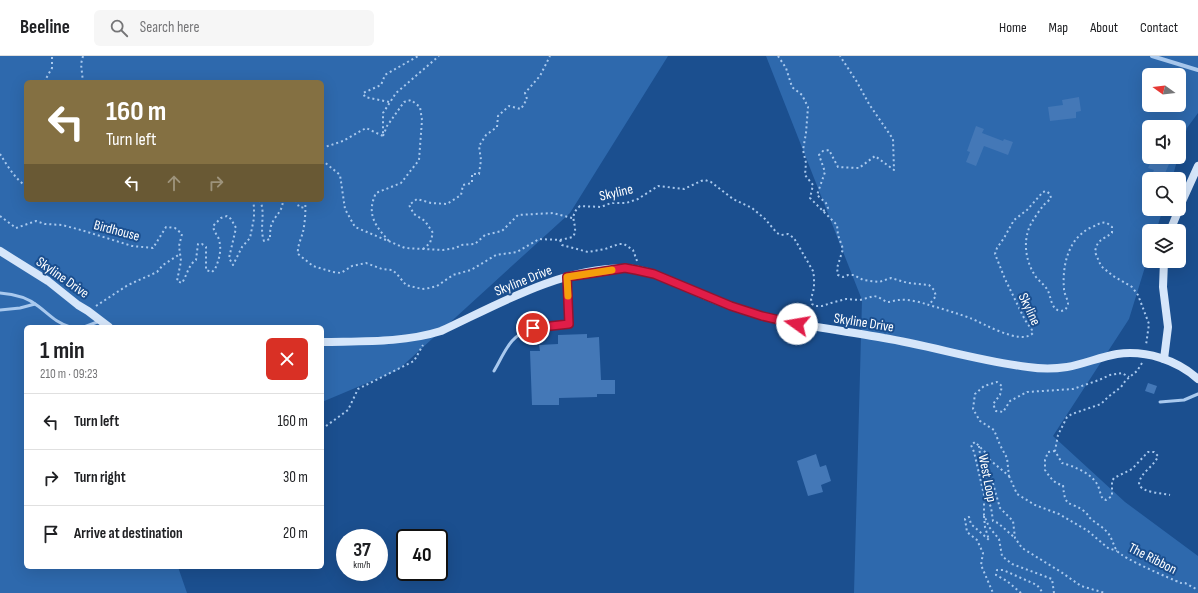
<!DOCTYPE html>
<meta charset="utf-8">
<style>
body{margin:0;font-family:"Sofia Sans Condensed",sans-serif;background:#f6f6f6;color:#202124;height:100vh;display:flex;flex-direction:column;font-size:15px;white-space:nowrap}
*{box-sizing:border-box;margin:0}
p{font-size:13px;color:#757577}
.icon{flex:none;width:22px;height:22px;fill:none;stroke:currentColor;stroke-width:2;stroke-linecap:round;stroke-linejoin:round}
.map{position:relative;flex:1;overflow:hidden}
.details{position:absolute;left:24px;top:269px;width:300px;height:244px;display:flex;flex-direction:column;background:#fff;border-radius:6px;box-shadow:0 4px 16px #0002}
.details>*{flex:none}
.hud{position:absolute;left:24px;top:24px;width:300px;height:122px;border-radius:6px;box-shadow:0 4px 16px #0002;background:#847042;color:#fff;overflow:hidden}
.needle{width:26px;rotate:285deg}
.tools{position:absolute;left:1142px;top:12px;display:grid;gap:8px}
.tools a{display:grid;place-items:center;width:44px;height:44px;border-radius:6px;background:#fff;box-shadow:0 4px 16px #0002;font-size:20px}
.speed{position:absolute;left:336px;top:473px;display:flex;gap:8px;font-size:20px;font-weight:700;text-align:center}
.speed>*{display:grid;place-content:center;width:52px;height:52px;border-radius:50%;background:#fff;box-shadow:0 4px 16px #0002;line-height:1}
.speed small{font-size:10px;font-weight:400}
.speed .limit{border:2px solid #111;border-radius:6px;background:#fff;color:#111}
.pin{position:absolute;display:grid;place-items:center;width:34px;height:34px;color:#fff;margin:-17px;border:2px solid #fff;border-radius:50%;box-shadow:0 1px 4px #0007}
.me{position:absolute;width:44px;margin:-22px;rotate:283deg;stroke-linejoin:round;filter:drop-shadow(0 0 3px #0008)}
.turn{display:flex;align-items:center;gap:14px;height:84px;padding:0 16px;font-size:18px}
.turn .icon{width:52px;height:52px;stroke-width:2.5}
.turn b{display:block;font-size:28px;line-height:34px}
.lanes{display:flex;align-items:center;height:38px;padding:0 16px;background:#0003;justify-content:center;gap:20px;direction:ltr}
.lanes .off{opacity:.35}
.round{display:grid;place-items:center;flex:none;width:42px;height:42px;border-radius:6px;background:#f6f6f6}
.headline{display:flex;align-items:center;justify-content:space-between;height:68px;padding:0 16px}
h1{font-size:24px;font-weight:700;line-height:30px}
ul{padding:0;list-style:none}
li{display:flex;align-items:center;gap:12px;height:56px;padding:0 16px;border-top:1px solid #e0e0e0}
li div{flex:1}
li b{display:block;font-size:15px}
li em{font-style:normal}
header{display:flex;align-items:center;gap:24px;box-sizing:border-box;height:56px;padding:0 20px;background:#fff;border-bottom:1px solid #e0e0e0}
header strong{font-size:19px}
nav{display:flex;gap:22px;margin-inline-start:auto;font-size:14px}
.search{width:280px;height:36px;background:#f6f6f6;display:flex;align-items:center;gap:10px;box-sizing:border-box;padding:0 14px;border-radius:6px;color:#757577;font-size:15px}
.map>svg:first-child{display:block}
.green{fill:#2e69ad;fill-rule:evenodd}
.building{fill:#4478b7}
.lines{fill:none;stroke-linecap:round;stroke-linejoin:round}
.path{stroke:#a9c9ee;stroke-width:2;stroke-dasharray:2 3;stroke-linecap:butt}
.lane{stroke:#a9c9ee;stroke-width:3}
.street{stroke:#a9c9ee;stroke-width:4}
.secondary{stroke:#d6e6fa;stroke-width:8}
.route-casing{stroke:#92132f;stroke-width:10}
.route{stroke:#e11d48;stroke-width:7}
.slow{stroke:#f59e0b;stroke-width:7}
.labels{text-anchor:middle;stroke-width:4;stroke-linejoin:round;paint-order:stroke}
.street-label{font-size:14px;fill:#fff;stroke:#1b4f8f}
</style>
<header>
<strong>Beeline</strong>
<div class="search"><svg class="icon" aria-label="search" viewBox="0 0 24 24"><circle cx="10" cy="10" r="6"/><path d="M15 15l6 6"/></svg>Search here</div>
<nav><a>Home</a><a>Map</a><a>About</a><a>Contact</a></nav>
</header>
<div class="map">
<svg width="1198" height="537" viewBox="0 0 1198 537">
<rect width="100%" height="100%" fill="#1b4f8f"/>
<!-- green -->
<g class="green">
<path d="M0 0H668L570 157 398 314 322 346V271H26V511H178L187 537H0ZM26 26H322V144H26Z"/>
<path d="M766 0H1198V57L1187 72 1179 99V71H1149V101H1178L1172 123H1149V153H1163L1156 175H1149V198L1129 263 1053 380 1125 446 1198 500V537H854L862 244ZM1149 19H1179V49H1149Z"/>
</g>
<!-- building -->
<g class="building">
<path d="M1079 41 1081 55 1076 56V62L1050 65 1048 51 1063 49 1062 44Z"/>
<path d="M976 70 984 73 982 77 1003 85 1004 83 1013 86 1008 99 984 90 976 110 966 106 970 96 967 95Z"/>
<path d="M1153 101H1172L1163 122 1152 118 1154 114 1148 112Z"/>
<path d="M587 278V282L599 281 601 324H615V338H597V341L559 342V349H532L530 295H540L539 289 558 288V279Z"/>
<path d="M1148 327 1157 330 1154 338 1145 335Z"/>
<path d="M816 398 820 411 826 409 831 425 821 429 823 436 808 440 797 405Z"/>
</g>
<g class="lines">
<!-- path -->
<g class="path">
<path d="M83 0 81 8 83 26"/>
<path d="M778 0 786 12 792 31 802 39 808 51 806 77 803 94 806 107 805 119 813 129 810 142 837 169 838 179 843 193 837 212 838 219 843 221 848 219H854L863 224 879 226 891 222 908 227 929 229 934 234 936 240 929 249"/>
<path d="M44 26 52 12V0"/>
<path d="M389 46 365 41 363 37 381 29 385 19 418 0"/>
<path d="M383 80 387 70 404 46 411 44 420 51 422 64 419 104 401 127 376 137C366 158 375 170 390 186"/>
<path d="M322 92 343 85 366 72 383 80V57L396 37 439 0"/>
<path d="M0 98C7 109 15 123 26 130"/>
<path d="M322 104 340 119 345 153 355 171 405 192 443 194 456 192 461 189 475 188 485 179 502 175 518 159 553 157 572 162"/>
<path d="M131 144H133"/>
<path d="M260 144C266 158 259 172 264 185L270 183C270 179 270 174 271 170 275 158 282 158 283 144"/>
<path d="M296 144 299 151 306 152"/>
<path d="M305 144C306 155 305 166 303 176 301 183 297 191 298 198L313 210 333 216 341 217 352 210 366 207 382 213 392 214 396 217 406 229 422 233 429 232 437 230 453 219 471 214 496 199 517 196 539 183 560 184 573 181C580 169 566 162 580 150L601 151 611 147H626L638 143 658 130 684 133 701 125 705 124 711 126 733 143 752 152 765 163 777 177 781 179 788 178 794 182 813 215 814 221V232L811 243 812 248 815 250H822L831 247 846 243 860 244 874 240 878 241 887 246C891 246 895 244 899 244 908 243 920 246 929 249 943 253 956 257 970 262 983 267 1021 290 1033 277L1032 274 1025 264 1005 223 995 198 997 192 1004 182 1014 164 1027 154 1043 136 1046 135 1050 138 1051 142C1049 145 1045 147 1043 150 1039 155 1035 161 1032 166 1022 183 1025 205 1036 221 1040 226 1045 229 1048 235 1051 241 1051 253 1060 255 1065 255 1067 252 1068 248 1068 243 1064 238 1064 233 1062 210 1068 183 1090 172 1096 170 1101 165 1107 167L1112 171V177C1103 184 1097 183 1095 196L1101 210 1113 220 1132 231 1138 239 1149 268 1146 289"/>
<path d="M823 155 828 152 826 147 817 139 825 116 819 99 823 95 829 94 838 111 859 112 875 100 894 114 893 83 869 48 857 26 840 0"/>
<path d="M0 160 16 172 36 165 45 168 62 169 81 174 132 190 153 192 166 171 175 172 182 178 179 190 181 205 177 225 182 227C187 219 189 208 196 204L198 188H202L206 191V214L212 216 215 213C219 204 222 194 219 184 218 179 214 177 213 170L221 162 227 160 231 163 236 172 229 202 233 209 242 191 250 182 254 162V151L253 144"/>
<path d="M560 184 562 189 588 196 605 193 619 188H624L633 194 637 205"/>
<path d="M423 193 430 187 433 177 425 165 414 158 409 149 417 143 431 147 447 148 461 139 463 129 472 127V118H479L481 104 479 90 486 79 497 71 498 60 509 50 521 53 527 43 525 37 540 20 550 0"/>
<path d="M96 250 128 229 157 216 163 209 180 198"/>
<path d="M1142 307 1137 315 1126 324 1121 331 1108 341 1101 348 1072 358 1067 361 1058 379 1055 395 1062 407C1073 410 1091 417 1097 428 1100 433 1100 439 1103 443L1106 444 1112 440V425L1114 422 1132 413 1148 396H1154L1158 400C1154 411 1139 417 1139 429 1144 437 1162 437 1170 439"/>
<path d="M322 373 348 354 358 333 414 305 423 289"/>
<path d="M979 390 980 398 990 417 1000 452 1013 465 1015 482 1022 492 1061 516 1081 530 1105 537"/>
<path d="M1055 395 1048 396 1045 404V414C1050 421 1054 428 1063 429 1065 453 1069 444 1084 455 1087 457 1088 460 1090 462 1095 467 1102 470 1107 476 1112 481 1113 489 1117 495 1124 503 1169 522 1181 527H1185L1198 534"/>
<path d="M1009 420 1017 438 1035 449 1059 458 1088 475 1108 492 1117 495"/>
<path d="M985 440 991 451 993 465 998 467 1015 482"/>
<path d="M984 460 985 471 989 484 971 468 969 461 965 463 967 476 977 484 983 497 981 509 993 537"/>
<path d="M1021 537 1007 525 996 519 997 514H1003L1037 529 1043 537"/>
<path d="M1054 537 1052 523 1012 508 1002 500 999 483 989 471 984 459V439L974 396 971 389 975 386 986 397 990 404 1009 420 1007 402 1000 389 994 374 980 365 973 353 975 338 984 330 997 326 1002 330 1000 339 993 348 996 355 1003 356 1010 345 1027 336 1073 333 1099 324 1110 319 1122 317 1129 321"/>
</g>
<!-- lane -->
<g class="lane">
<path d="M0 237C14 238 27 241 38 250 50 259 55 266 70 271"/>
<path d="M0 254 20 252 35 248"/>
<path d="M84 271 100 265"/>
<path d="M494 315C500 305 505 293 512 285 526 269 550 270 569 268L567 222"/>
<path d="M1160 346 1184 344 1198 338"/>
</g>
<!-- street -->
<path class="street" d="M1152 0 1198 14"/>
<!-- secondary -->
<g class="secondary">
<path d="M1179 152 1198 110"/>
<path d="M1170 175 1179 153"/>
<path d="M0 195 48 225 78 249 88 255 109 271"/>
<path d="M1164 205 1163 231 1168 271 1164 303"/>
<path d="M322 286C362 285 403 287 441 275 499 248 558 213 624 212 649 212 683 231 706 240 723 248 741 253 759 259 800 270 842 274 884 282 932 290 979 305 1028 311 1041 313 1054 313 1067 311 1084 308 1100 301 1117 298 1146 294 1177 304 1198 323"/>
</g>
</g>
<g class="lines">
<!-- route casing -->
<g class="route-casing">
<path id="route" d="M533 272 569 268 567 221 625 212 636 214 654 218 731 250 762 260 797 268"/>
</g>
<!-- route -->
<use href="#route" class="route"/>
<!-- slow -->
<path class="slow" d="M568 240 567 221 612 214"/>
</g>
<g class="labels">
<!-- street labels -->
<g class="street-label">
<text transform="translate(616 136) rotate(-13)" y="5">Skyline</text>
<text transform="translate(117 174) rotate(15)" y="5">Birdhouse</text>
<text transform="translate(63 221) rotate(35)" y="5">Skyline Drive</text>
<text transform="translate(523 224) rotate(-22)" y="5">Skyline Drive</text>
<text transform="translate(1030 253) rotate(65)" y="5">Skyline</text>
<text transform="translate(864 266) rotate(9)" y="5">Skyline Drive</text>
<text transform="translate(988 422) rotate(79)" y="5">West Loop</text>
<text transform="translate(1153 502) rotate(27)" y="5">The Ribbon</text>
</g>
</g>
</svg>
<div class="tools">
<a><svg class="needle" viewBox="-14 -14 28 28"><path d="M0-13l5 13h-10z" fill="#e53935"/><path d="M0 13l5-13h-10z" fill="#757577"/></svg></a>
<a><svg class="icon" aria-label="sound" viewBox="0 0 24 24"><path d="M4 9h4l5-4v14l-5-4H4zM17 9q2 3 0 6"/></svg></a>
<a><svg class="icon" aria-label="search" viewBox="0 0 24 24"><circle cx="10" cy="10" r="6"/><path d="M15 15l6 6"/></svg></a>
<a><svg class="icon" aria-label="layers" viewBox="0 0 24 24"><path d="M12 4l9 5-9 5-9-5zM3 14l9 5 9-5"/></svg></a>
</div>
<div class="speed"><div>37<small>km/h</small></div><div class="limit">40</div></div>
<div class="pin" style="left:533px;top:272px;background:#d93025"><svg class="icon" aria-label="arrive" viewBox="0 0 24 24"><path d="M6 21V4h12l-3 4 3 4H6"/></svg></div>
<svg class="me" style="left:797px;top:268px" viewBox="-20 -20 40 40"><circle r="19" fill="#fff"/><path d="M0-13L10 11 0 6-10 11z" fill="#e11d48"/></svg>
<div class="hud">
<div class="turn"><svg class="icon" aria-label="left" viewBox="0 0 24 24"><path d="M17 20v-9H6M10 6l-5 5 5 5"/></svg><div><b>160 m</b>Turn left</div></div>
<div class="lanes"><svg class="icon" aria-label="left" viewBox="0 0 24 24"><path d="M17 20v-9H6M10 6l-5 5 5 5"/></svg><svg class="icon off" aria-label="ahead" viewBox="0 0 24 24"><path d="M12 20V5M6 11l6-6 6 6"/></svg><svg class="icon off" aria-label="right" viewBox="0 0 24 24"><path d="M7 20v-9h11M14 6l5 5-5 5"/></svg></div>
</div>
<section class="details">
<div class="headline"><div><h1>1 min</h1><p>210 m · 09:23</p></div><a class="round" style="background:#d93025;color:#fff"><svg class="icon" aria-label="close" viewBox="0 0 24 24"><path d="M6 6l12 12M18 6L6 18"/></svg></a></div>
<ul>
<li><svg class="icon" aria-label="left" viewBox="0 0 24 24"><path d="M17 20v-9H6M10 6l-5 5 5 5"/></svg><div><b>Turn left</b></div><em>160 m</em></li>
<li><svg class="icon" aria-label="right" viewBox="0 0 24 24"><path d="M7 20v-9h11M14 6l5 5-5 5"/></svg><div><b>Turn right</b></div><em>30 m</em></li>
<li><svg class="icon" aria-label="arrive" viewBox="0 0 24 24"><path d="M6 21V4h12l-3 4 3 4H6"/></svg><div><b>Arrive at destination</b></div><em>20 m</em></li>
</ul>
</section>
</div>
